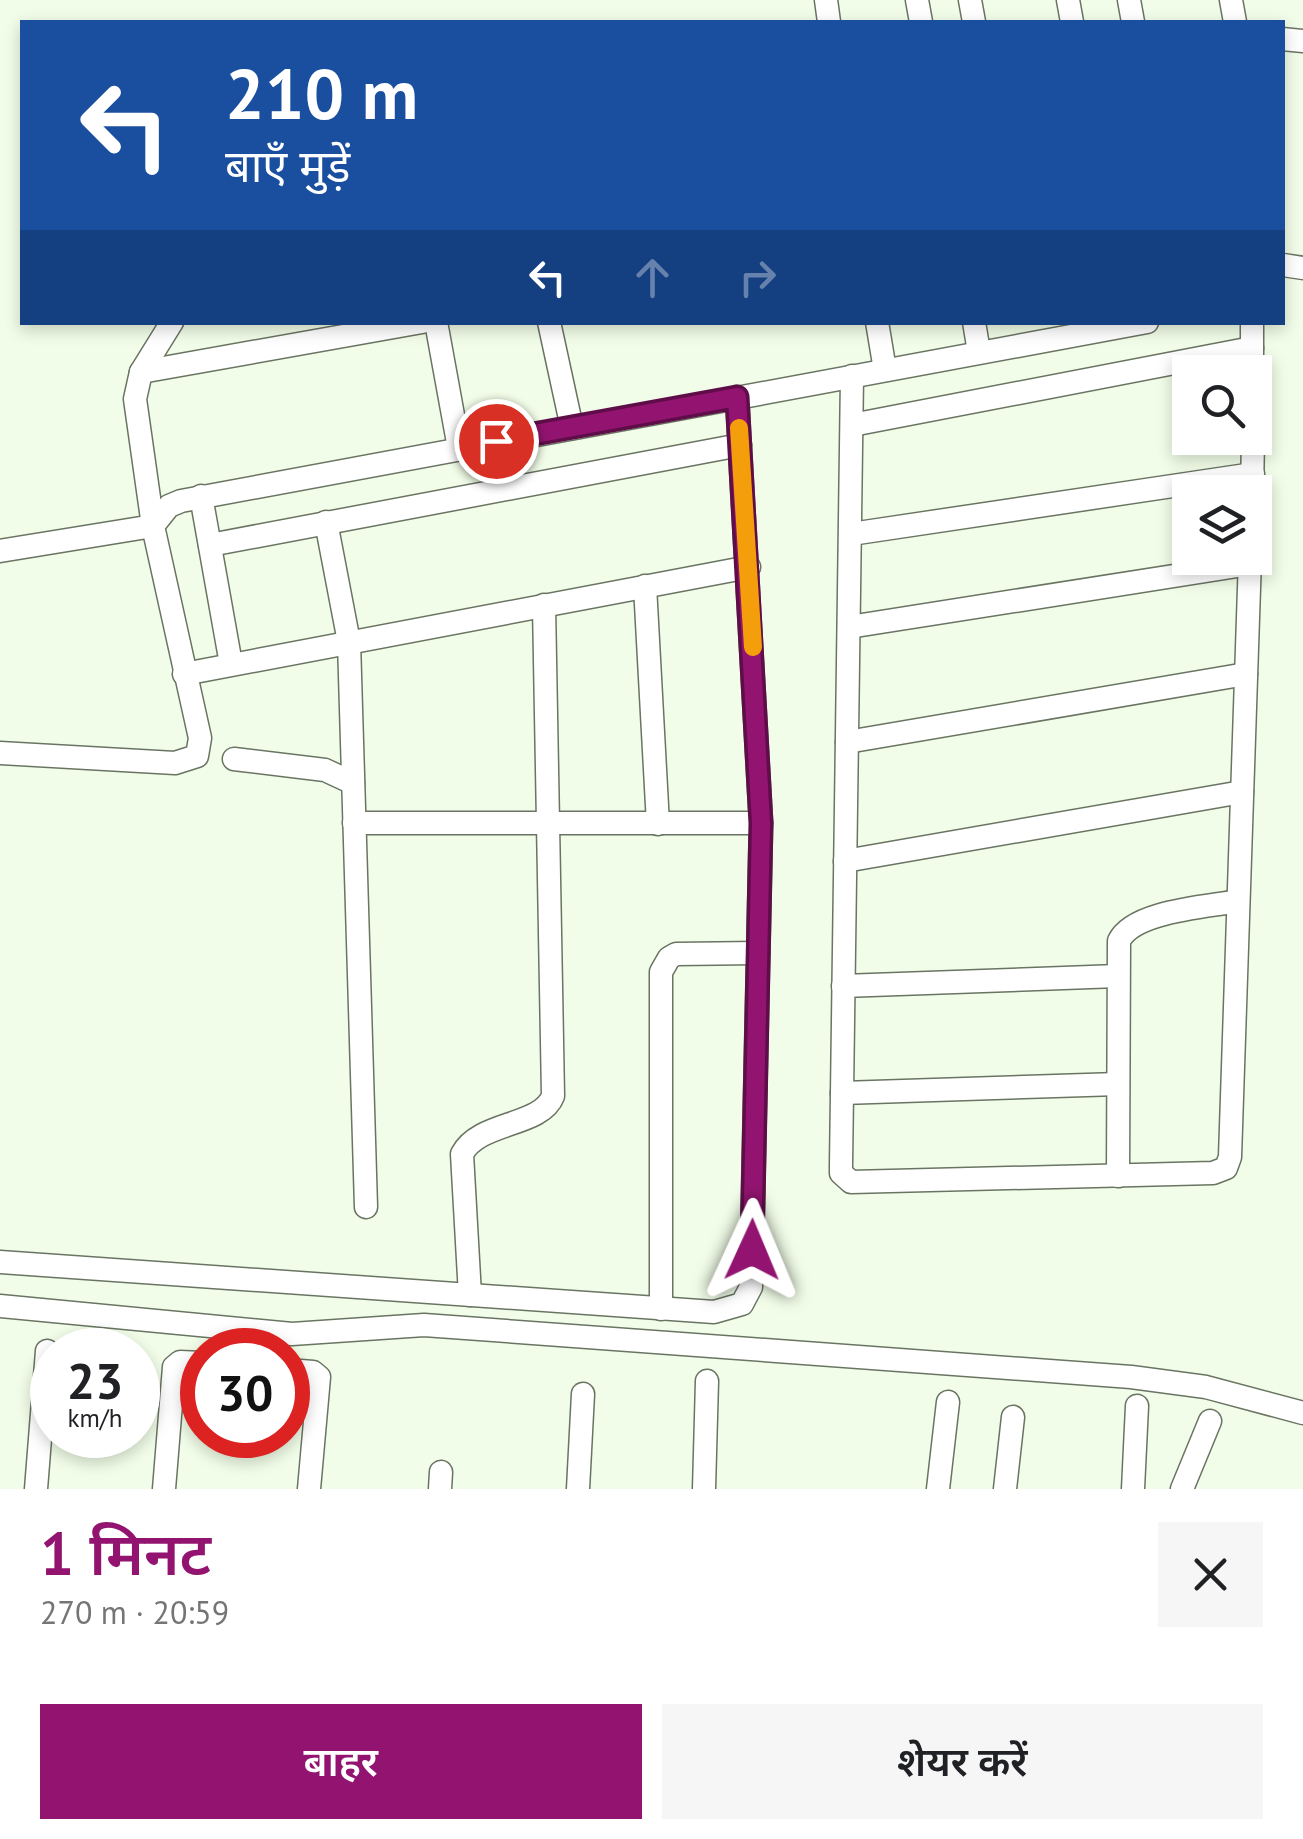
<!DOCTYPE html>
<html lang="hi">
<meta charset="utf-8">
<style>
body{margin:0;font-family:"PT Sans","Noto Sans Devanagari",sans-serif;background:#f6f6f6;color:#202124;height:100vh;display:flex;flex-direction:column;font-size:38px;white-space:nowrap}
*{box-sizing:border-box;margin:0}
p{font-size:32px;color:#757577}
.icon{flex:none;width:55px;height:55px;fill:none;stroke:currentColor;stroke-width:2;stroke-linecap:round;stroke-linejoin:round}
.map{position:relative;height:1489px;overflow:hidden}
.sheet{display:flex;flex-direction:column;background:#fff;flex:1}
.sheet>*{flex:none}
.hud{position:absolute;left:20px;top:20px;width:1265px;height:305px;border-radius:0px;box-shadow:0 5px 15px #0003;background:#1a4fa0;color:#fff;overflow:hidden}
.controls{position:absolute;left:1172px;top:355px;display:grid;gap:20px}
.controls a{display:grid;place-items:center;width:100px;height:100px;border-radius:0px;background:#fff;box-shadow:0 5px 15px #0003;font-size:50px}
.speed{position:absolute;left:30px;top:1328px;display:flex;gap:20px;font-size:50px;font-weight:700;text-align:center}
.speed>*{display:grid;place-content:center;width:130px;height:130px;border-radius:50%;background:#fff;box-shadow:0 5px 15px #0003;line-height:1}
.speed small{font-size:25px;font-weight:400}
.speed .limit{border:15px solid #d22;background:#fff;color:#111}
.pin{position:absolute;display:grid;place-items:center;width:85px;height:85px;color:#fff;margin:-42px;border:5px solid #fff;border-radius:50%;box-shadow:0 2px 10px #0007}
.me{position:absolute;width:110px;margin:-55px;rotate:1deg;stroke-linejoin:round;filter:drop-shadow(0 0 8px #0008)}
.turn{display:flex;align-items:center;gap:35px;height:210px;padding:0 40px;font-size:45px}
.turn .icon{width:130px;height:130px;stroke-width:2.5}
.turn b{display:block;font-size:70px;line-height:85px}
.lanes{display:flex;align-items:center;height:95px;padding:0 40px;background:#0003;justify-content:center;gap:50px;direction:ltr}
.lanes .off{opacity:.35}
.round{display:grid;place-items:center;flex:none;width:105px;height:105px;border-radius:0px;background:#f6f6f6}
.headline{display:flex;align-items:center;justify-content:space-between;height:170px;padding:0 40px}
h1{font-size:60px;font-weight:600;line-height:75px;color:#921470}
.button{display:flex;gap:20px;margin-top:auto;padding:20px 40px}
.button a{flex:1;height:115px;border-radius:0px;background:#921470;color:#fff;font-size:40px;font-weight:600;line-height:115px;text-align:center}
.button a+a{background:#f6f6f6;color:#202124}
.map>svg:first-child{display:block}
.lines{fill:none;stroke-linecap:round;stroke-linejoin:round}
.minor-casing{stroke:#697462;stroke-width:25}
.minor{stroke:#fff;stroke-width:22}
.route-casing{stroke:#5f0d49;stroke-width:25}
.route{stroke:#921470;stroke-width:18}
.slow{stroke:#f59e0b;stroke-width:18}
</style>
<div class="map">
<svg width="1303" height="1489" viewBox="0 0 1303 1489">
<rect width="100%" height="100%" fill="#f1fde8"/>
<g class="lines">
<!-- minor casing -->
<g class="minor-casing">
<g id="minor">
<path d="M826 0 829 22"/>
<path d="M917 0 921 22"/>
<path d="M970 0 974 22"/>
<path d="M1068 0 1072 22"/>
<path d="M1129 0 1133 22"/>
<path d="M1231 0 1235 22"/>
<path d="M1282 39 1303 41"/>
<path d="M1283 265 1303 268"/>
<path d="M436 322 459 448"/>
<path d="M549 322 572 428"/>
<path d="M877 322 885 370"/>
<path d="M974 322 979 352"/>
<path d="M1252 322V372"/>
<path d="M141 372 422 322"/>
<path d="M852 376 841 1165V1173L851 1182 1213 1173 1226 1168 1230 1157 1250 558"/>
<path d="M852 425 1252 348"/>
<path d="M1252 492 1253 438"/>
<path d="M201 496 231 664"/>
<path d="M326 522 349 642 366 1207"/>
<path d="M851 534 1253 474"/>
<path d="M210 545 740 445"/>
<path d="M0 551 153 526 135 399 141 372 172 322"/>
<path d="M645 586 658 824"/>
<path d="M849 627 1250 564"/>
<path d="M184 674 749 567"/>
<path d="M847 742 1246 674"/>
<path d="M0 753 175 763 197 756 200 738 153 526 169 506 181 501 1147 322"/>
<path d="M234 759 325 770 353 783"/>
<path d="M354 823H761"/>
<path d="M845 861 1242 792"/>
<path d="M843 986 1118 976"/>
<path d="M842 1093 1118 1084"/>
<path d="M1118 1176 1119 941C1133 911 1207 907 1238 901"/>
<path d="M0 1262 714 1312 742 1304 751 1287 761 823 737 397"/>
<path d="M470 1295 462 1154C479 1121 541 1127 553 1096L544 605"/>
<path d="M0 1306 292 1334 424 1325 1131 1377 1206 1387 1303 1413"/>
<path d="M661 1309V972L669 958 676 954 758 953"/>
<path d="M288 1370 313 1372 319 1377 309 1489"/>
<path d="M36 1489 47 1351"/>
<path d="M164 1489 174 1367 180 1362 202 1363"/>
<path d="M440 1489 441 1472"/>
<path d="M578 1489 583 1394"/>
<path d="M704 1489 707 1381"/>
<path d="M938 1489 948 1402"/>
<path d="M1005 1489 1013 1417"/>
<path d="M1133 1489 1137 1406"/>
<path d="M1182 1489 1210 1421"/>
</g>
</g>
<!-- minor -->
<use href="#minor" class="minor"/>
</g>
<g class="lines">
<!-- route casing -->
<g class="route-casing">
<path id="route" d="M496 441 737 397 761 823 752 1250"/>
</g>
<!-- route -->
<use href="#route" class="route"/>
<!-- slow -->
<path class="slow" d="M739 428 753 647"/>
</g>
</svg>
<div class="controls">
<a><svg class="icon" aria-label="search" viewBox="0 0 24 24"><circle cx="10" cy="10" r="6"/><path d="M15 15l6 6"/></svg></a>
<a><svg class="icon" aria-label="layers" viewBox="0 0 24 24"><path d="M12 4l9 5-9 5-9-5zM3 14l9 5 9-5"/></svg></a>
</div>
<div class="speed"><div>23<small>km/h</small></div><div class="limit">30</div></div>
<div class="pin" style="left:496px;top:441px;background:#d93025"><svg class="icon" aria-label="arrive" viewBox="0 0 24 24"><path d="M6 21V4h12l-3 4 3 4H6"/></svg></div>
<svg class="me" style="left:752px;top:1250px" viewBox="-20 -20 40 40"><path d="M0-17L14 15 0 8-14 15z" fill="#921470" stroke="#fff" stroke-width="4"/></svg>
<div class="hud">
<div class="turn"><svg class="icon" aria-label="left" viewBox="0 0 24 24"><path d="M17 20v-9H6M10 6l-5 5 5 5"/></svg><div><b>210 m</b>बाएँ मुड़ें</div></div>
<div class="lanes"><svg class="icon" aria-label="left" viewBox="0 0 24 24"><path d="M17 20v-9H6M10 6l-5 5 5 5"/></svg><svg class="icon off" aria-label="ahead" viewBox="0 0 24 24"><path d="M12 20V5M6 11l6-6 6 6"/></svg><svg class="icon off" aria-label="right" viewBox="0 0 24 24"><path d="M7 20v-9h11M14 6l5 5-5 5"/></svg></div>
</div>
</div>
<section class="sheet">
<div class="headline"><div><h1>1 मिनट</h1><p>270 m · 20:59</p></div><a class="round"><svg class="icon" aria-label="close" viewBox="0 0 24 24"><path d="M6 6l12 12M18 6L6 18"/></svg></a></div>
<div class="button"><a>बाहर</a><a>शेयर करें</a></div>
</section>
